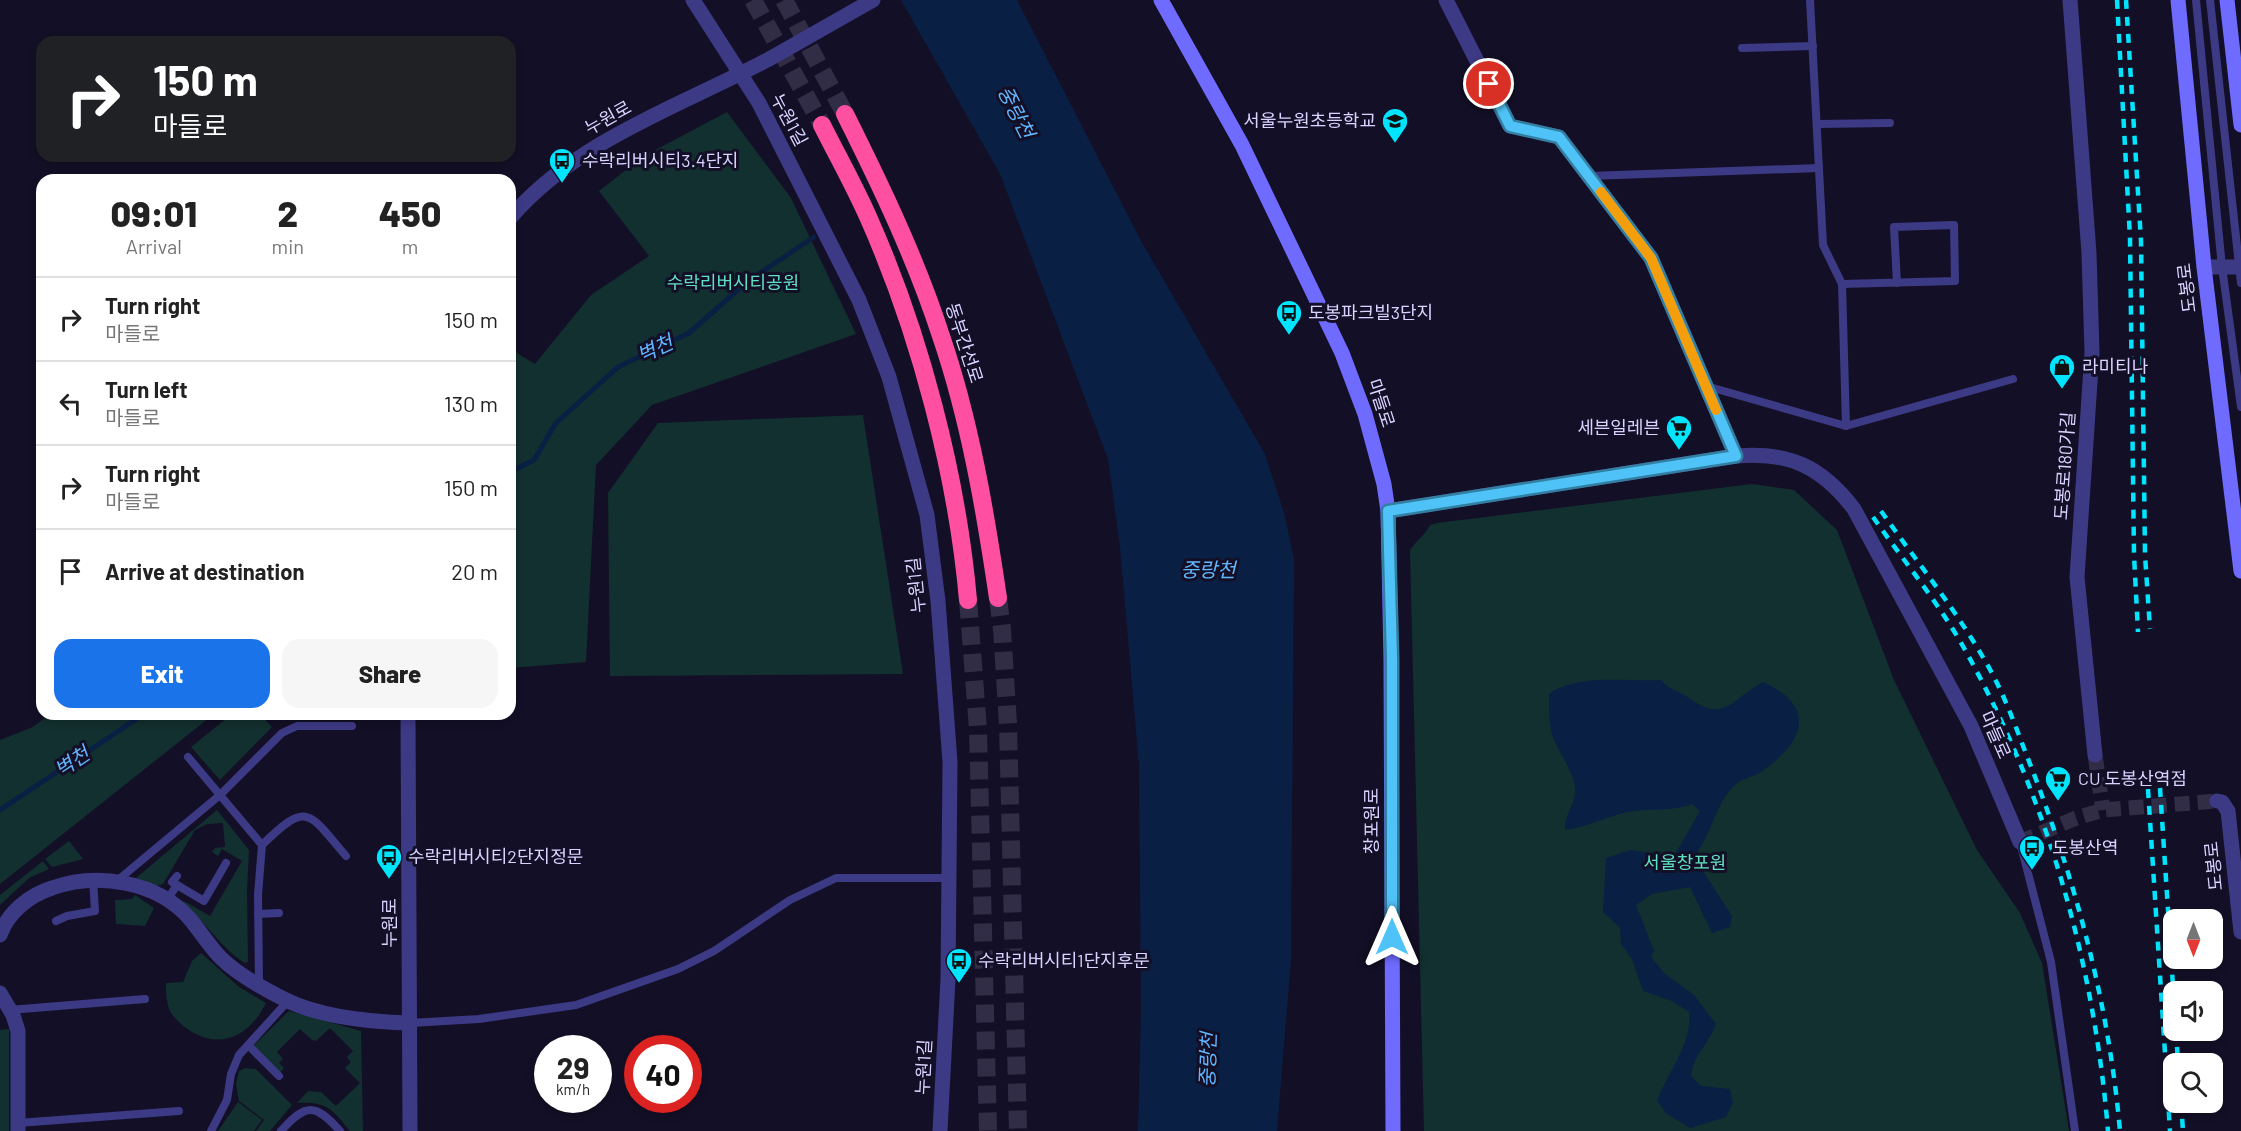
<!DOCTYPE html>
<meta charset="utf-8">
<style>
body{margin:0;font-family:Barlow,"Noto Sans KR",sans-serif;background:#f6f6f6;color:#222;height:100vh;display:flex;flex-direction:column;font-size:22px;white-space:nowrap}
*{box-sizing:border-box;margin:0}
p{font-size:20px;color:#767676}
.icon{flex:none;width:33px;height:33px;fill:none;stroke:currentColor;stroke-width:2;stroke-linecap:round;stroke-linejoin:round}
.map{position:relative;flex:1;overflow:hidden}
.side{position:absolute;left:36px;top:174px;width:480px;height:546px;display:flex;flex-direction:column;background:#fff;border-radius:18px;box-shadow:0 3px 9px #0003}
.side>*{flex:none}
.top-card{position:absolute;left:36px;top:36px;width:480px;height:126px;border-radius:18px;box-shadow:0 3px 9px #0003;background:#202124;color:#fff;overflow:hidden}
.needle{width:39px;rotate:180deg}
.controls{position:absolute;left:2163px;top:909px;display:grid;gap:12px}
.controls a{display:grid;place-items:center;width:60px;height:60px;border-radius:12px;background:#fff;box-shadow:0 3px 9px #0003;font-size:30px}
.speed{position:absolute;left:534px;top:1035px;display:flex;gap:12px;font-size:30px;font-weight:700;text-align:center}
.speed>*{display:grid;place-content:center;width:78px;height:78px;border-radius:50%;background:#fff;box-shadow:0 3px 9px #0003;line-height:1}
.speed small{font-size:15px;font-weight:400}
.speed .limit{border:9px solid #d22;background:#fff;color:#111}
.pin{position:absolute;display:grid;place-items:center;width:51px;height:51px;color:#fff;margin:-26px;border:3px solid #fff;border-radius:50%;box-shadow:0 2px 6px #0007}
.me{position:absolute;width:66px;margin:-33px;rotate:0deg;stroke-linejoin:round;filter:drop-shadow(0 0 4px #0008)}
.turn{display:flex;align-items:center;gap:21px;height:126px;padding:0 18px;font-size:27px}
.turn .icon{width:78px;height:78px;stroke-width:2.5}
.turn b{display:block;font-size:42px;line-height:51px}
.eta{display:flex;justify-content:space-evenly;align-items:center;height:102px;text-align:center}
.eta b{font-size:36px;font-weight:800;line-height:42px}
.button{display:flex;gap:12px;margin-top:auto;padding:12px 18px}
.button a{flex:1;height:69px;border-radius:18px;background:#1a73e8;color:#fff;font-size:24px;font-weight:800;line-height:69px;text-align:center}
.button a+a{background:#f6f6f6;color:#222}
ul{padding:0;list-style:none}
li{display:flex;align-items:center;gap:18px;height:84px;padding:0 18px;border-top:2px solid #e0e0e0}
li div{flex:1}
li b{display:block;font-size:22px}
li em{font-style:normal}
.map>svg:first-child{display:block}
.green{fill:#12302f}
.water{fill:#0a1f44}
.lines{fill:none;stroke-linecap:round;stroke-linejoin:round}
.stream{stroke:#0a1f44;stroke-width:5}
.street-tunnel{stroke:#312d47;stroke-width:15;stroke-dasharray:15 8;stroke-linecap:butt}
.highway-tunnel{stroke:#312d47;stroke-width:18;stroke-dasharray:18 9;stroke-linecap:butt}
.lane{stroke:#3d3a85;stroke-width:8}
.street{stroke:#3d3a85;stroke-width:15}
.secondary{stroke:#6f6bff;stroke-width:15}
.highway{stroke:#ff4fa3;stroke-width:18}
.rail{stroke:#00e5ff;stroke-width:4.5;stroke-dasharray:9 8;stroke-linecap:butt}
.street-bridge{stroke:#3d3a85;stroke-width:15}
.route-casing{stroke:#337fa1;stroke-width:15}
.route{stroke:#4fc3f7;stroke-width:10}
.slow{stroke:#f59e0b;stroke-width:10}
.labels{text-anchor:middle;stroke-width:6;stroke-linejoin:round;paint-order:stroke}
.street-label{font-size:18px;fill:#d9d4ff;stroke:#130f26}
.poi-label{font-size:18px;fill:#d9d4ff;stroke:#130f26;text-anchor:start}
.park-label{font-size:18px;fill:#5fe0c0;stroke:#130f26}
.water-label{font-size:20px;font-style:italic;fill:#62b6ff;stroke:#130f26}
</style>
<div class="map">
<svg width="2241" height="1131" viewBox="0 0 2241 1131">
<rect width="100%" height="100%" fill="#130f26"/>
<!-- green -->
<g class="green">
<path d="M727 112 791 198 856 334 652 405 596 465 586 662 510 668V349L535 364 591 295 649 256 599 191 644 156Z"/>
<path d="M863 415 903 674 610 676 608 493 658 423Z"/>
<path d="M1752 484 1794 490 1837 530 1894 680 1977 850 2020 913 2042 963 2069 1131H1424L1410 550C1417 540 1425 535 1430 525L1437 523Z"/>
<path d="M50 714H214L0 884V740L33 727Z"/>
<path d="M260 714 272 727 220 780 191 747 227 718 239 720Z"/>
<path d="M217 810 249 850 247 891 248 962 245 963C219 947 206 921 182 903L184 901 210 916 242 861 222 849 218 856 212 852 215 848 225 847 223 823 207 824 195 830 163 884 154 887 136 878Z"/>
<path d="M69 841 83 859 52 867 45 859Z"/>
<path d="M43 861 49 869 29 878 0 905V895Z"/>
<path d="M135 895 154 908 145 926 116 924 115 900 132 899Z"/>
<path d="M201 953 239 987 266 1003C252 1032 225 1050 194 1033 185 1028 175 1020 170 1011 166 1002 166 992 166 983L183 982 192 961Z"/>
<path d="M289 1011 361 1031 363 1131H350C332 1109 327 1101 297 1103L308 1091 321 1092 336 1106 360 1083 345 1068 351 1062 347 1057 353 1051 330 1028 316 1041 312 1040 300 1029 277 1052 283 1059 279 1063 284 1068 280 1073 253 1046Z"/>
<path d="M9 1029V1131H0V1030Z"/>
<path d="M245 1068 256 1069 292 1105 270 1131H256L264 1120 239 1101 236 1084 239 1071Z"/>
<path d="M238 1102 262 1120 254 1131H218Z"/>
</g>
<!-- water -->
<g class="water">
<path d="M901 0H1017L1141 241 1265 454 1285 516 1294 560 1291 960 1277 1131H1138L1141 1010 1139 765 1120 547 1108 459 1000 174Z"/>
<path d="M1661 680C1669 690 1679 691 1689 698 1724 724 1733 698 1763 682 1819 707 1803 743 1761 772 1754 777 1743 778 1736 784 1716 802 1713 830 1698 851L1703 871 1732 916 1730 927 1712 933 1690 887 1652 894 1636 905 1654 951 1651 957 1664 973 1694 995 1716 1024C1709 1044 1693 1055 1691 1076L1701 1086 1730 1089 1733 1103 1726 1117 1690 1128 1667 1114 1657 1101C1667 1073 1693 1043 1689 1012L1672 1001 1643 991 1632 959 1621 944 1620 928 1603 912 1606 858 1630 850 1674 856 1700 811 1692 804C1671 812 1649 808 1628 812 1606 817 1587 827 1565 830 1565 808 1579 804 1574 782 1570 767 1562 757 1556 744 1548 728 1549 711 1549 694 1578 673 1628 682 1661 680Z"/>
</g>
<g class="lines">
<!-- stream -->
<g class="stream">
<path d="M510 472 534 460 556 423 618 367 689 333 748 281 814 237"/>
<path d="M0 810 144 714"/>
</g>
<!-- street-tunnel -->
<g class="street-tunnel">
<path d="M2095 755 2103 810"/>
<path d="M2020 842 2076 818 2103 810 2217 801"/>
</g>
<!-- highway-tunnel -->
<g class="highway-tunnel">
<path d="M753 0 822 125"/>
<path d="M784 0 845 114"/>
<path d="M998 598 1002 629 1008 724 1018 1131"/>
<path d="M968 600 978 729 988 1131"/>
</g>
<!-- lane -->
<g class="lane">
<path d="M1810 0 1823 245 1842 284 1846 426"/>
<path d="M2196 0 2222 267 2241 407"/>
<path d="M2210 0 2241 283"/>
<path d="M1742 48 1813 46"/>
<path d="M1817 124 1890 123"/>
<path d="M1589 176 1819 168"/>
<path d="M1842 284 1955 281 1954 225 1894 227 1897 283"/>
<path d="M1706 386 1846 426 2013 379"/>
<path d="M188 757 262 845 258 895 259 984"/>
<path d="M2020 842 2051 962 2075 1131"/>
<path d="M262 845C308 800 308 812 346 856"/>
<path d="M177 876 172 882 177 885"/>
<path d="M118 880 220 795 282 733 297 726H352"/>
<path d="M167 900 177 885 204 901 226 863"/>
<path d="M258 914 279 913"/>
<path d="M56 921 67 916 95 911 93 880"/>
<path d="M9 1010 145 999"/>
<path d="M410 1023 479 1019 576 1005 678 969 714 951 790 900 836 878H949"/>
<path d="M248 1045 279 1076"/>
<path d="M18 1123 179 1111"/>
<path d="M211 1131 227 1100 231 1074 239 1055 288 1001"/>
<path d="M281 1131C306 1103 315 1103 340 1131"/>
</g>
<!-- street -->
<g class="street">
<path d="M693 0 759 103 859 300 889 377 927 515 938 601 950 762 948 979 940 1131"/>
<path d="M1446 0 1510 126 1559 137 1651 258 1736 456"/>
<path d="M2070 0 2089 253 2092 352 2077 577 2095 755"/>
<path d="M510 218C578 139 681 106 771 58"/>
<path d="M2204 267H2241"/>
<path d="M1388 511 1736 456C1789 451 1822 467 1854 509L1971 726 2020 842"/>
<path d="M408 714 410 1131"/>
<path d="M2217 801 2222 802 2228 811 2241 932"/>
<path d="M0 935C8 912 30 895 52 888 97 872 157 881 190 919 201 932 209 946 221 958 238 975 264 989 286 1000 321 1017 371 1022 410 1023"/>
<path d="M0 993 13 1015 18 1031V1131"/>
</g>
<!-- secondary -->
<g class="secondary">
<path d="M1161 0 1242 145 1342 353 1365 414 1384 484 1388 511 1391 659 1393 1131"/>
<path d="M2178 0 2204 267 2241 571"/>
<path d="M2227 0 2241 125"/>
</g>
<!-- highway -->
<g class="highway">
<path d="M845 114C881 186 916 259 941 336 970 421 985 510 998 598"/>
<path d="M822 125C838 157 855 187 869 219 920 334 957 475 968 600"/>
</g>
<!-- rail -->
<g class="rail">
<path d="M2117 0 2130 238 2134 555 2138 632"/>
<path d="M2126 0 2141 241 2145 555 2150 629"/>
<path d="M1881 511C1919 565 1963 618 1994 677 2009 706 2020 739 2032 769 2077 886 2109 1006 2120 1131"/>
<path d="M1873 517C1903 560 1938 602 1964 648 2047 796 2094 962 2108 1131"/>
<path d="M2160 788 2174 1001"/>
<path d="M2148 789 2170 1131"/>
<path d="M2176 1030 2178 1064"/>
<path d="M2181 1102 2183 1131"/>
</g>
<!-- street-bridge -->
<path class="street-bridge" d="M771 58 873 0"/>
</g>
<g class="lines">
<!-- route casing -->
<g class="route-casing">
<path id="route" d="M1392 937V659L1388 511 1736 456 1651 258 1559 137 1510 126 1489 84"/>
</g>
<!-- route -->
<use href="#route" class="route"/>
<!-- slow -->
<path class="slow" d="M1601 192 1651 258 1716 410"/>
</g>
<!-- icons -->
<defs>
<g id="school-pin" transform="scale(1.35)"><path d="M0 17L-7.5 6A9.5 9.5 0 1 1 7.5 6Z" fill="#00e5ff" stroke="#130f26"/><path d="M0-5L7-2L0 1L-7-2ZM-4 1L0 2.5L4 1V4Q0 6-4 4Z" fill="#111"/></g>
<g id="bus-pin" transform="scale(1.35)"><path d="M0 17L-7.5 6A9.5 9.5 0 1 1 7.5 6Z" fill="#00e5ff" stroke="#130f26"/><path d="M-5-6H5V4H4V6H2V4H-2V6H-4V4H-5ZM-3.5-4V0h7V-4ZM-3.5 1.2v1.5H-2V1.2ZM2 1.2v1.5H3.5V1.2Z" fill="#111"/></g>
<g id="shop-pin" transform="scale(1.35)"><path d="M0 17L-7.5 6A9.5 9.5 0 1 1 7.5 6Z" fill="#00e5ff" stroke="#130f26"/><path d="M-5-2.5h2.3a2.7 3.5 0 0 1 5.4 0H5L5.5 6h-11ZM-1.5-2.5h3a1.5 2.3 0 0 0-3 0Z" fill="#111"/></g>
<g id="supermarket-pin" transform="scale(1.35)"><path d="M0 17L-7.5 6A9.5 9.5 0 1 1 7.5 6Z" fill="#00e5ff" stroke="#130f26"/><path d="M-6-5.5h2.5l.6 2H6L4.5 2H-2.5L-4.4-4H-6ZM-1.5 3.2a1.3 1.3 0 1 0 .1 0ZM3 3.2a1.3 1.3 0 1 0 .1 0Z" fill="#111"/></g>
</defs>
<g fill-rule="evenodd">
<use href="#school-pin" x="1395" y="121"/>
<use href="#bus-pin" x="562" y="161"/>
<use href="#bus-pin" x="1289" y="313"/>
<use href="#shop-pin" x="2062" y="367"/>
<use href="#supermarket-pin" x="1679" y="428"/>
<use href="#supermarket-pin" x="2058" y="779"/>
<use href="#bus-pin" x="2032" y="848"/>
<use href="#bus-pin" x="389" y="857"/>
<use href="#bus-pin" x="959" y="961"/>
</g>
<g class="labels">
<!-- street labels -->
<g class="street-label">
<text transform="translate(608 118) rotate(-29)" y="6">누원로</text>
<text transform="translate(789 120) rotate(62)" y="6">누원1길</text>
<text transform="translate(2187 288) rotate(-97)" y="6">도봉로</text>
<text transform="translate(964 343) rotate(72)" y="6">동부간선로</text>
<text transform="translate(1381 403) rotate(72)" y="6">마들로</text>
<text transform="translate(2065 466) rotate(-86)" y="6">도봉로180가길</text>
<text transform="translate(916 585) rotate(-96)" y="6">누원1길</text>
<text transform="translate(1995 735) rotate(66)" y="6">마들로</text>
<text transform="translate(1372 821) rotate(-90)" y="6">창포원로</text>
<text transform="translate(2214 866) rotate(-96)" y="6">도봉로</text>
<text transform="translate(390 923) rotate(-90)" y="6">누원로</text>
<text transform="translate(924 1067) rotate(-87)" y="6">누원1길</text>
</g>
<!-- poi labels -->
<g class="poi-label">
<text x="1376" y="127" text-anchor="end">서울누원초등학교</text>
<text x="582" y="167">수락리버시티3.4단지</text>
<text x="1308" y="319">도봉파크빌3단지</text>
<text x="2082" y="373">라미티나</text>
<text x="1660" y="434" text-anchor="end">세븐일레븐</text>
<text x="2078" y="785">CU 도봉산역점</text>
<text x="2052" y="854">도봉산역</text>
<text x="408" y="863">수락리버시티2단지정문</text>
<text x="978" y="967">수락리버시티1단지후문</text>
</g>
<!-- park labels -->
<g class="park-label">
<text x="733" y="289">수락리버시티공원</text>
<text x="1685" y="869">서울창포원</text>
</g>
<!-- water labels -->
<g class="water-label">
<text transform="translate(1016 112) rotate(63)" y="7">중랑천</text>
<text transform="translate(655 349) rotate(-25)" y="7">벽천</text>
<text x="1208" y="577">중랑천</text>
<text transform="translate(72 762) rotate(-34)" y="7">벽천</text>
<text transform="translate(1208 1060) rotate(-88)" y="7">중랑천</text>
</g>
</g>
</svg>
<div class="controls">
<a><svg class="needle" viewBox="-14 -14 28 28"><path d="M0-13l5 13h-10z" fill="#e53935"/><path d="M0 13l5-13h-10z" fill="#767676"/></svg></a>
<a><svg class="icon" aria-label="sound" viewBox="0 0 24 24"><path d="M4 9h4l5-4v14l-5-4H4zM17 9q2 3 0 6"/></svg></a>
<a><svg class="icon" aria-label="search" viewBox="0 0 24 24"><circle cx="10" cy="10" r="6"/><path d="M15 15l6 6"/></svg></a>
</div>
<div class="speed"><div>29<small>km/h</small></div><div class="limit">40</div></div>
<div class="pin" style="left:1489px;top:84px;background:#d93025"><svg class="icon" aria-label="arrive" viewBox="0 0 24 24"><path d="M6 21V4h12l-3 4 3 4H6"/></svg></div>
<svg class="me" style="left:1392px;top:937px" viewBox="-20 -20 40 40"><path d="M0-17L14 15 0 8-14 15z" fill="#4fc3f7" stroke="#fff" stroke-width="4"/></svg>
<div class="top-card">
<div class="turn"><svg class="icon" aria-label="right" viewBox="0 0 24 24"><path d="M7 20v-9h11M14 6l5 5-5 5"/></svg><div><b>150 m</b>마들로</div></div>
</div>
<section class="side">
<div class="eta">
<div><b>09:01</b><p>Arrival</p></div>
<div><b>2</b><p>min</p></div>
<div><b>450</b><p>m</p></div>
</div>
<ul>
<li><svg class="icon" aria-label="right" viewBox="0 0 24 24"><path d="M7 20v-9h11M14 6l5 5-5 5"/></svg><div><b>Turn right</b><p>마들로</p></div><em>150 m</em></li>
<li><svg class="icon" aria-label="left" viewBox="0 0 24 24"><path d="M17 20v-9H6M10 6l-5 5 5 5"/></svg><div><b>Turn left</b><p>마들로</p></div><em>130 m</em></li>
<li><svg class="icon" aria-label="right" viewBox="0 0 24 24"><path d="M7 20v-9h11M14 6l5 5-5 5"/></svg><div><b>Turn right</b><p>마들로</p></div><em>150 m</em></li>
<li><svg class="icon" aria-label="arrive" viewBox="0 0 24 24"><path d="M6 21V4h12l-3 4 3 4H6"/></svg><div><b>Arrive at destination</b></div><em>20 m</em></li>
</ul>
<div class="button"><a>Exit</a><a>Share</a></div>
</section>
</div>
